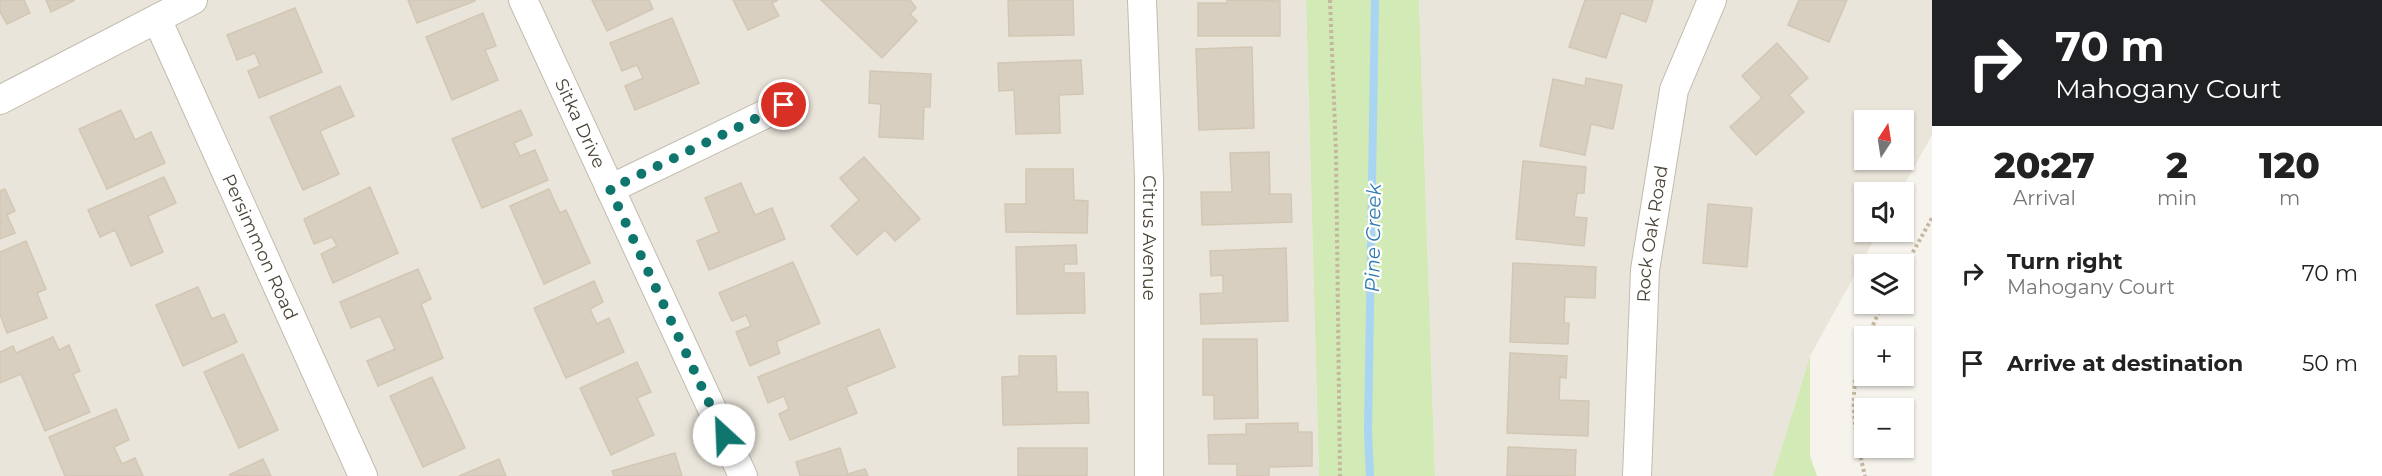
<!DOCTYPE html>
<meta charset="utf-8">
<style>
body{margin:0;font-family:Montserrat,sans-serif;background:#f6f6f6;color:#222;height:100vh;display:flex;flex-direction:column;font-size:22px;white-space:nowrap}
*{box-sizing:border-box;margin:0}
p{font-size:20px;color:#767676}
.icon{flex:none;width:33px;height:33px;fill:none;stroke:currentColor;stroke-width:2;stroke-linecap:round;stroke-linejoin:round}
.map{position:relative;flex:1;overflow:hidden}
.details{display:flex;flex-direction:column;background:#fff;width:450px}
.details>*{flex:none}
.guide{background:#202124;color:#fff;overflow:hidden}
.needle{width:39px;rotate:12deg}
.tools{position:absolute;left:1854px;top:110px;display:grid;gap:12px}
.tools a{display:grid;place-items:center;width:60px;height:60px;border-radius:0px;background:#fff;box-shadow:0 2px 4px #0004;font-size:30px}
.pin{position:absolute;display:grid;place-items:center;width:51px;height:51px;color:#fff;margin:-26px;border:3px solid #fff;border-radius:50%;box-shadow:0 2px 6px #0007}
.me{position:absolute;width:66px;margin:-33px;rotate:335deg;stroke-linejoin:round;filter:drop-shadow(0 0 4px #0008)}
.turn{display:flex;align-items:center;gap:21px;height:126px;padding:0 24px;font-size:27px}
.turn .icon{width:78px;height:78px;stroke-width:2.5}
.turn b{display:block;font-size:42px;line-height:51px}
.eta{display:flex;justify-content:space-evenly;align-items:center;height:102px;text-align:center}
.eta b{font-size:36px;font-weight:800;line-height:42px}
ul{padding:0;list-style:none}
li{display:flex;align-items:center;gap:18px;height:90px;padding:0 24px}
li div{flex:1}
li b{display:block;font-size:22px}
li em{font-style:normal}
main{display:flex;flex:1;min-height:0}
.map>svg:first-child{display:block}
.residential{fill:#eae5da;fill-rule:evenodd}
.green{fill:#d2eab5}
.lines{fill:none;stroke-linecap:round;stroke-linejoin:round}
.stream{stroke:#a9d4f2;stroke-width:8}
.building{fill:#d8cfc1;stroke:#d3c7b4;stroke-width:1.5}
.street-casing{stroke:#c2bbae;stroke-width:30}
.path{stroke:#c4b79f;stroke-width:4;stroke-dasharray:3 3;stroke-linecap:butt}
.street{stroke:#fff;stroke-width:28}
.route{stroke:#0f766e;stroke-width:10;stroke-dasharray:0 18}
.labels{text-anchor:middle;stroke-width:4.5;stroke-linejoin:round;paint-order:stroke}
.street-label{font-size:18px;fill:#4b4439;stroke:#fff}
.water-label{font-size:20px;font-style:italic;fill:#2e7ab2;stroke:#fff}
</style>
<main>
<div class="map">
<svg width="1932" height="476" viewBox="0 0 1932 476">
<rect width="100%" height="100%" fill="#f6f3ec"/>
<!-- residential -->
<g class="residential">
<path d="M0 0H1306L1319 476H0Z"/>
<path d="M1419 0H1932V135L1900 192H1864V231H1879L1810 356 1773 476H1435ZM1864 120H1904V159H1864Z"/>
</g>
<!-- green -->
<g class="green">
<path d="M1306 0H1419L1435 476H1319Z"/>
<path d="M1810 356V456L1817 476H1773Z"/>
</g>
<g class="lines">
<!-- stream -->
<path class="stream" d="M1370 476 1368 432 1375 0"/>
</g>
<!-- building -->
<g class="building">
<path d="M0 0H24L30 13 7 24 0 12Z"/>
<path d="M46 0H75L51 12Z"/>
<path d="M408 0H474L475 1 417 23Z"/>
<path d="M592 0H649L653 9 607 31Z"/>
<path d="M733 0H778L772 3 779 16 748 30Z"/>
<path d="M821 0H910L916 8 910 14 917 21 882 58Z"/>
<path d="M1008 0H1073L1074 35 1009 36Z"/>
<path d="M1227 0 1280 1V36H1198V3H1227Z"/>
<path d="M1585 0H1653L1646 22 1621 13 1606 58 1569 47Z"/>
<path d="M1799 0H1847L1829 42 1788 25Z"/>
<path d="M295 8 322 72 259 98 248 71 260 66 255 53 237 60 227 35Z"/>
<path d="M483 13 496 46 485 50 498 80 452 100 426 37Z"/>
<path d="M672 18 699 83 635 110 625 86 643 78 637 65 622 71 610 43Z"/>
<path d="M1777 43 1808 78 1789 95 1804 112 1756 155 1730 127 1762 98 1742 76Z"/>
<path d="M1252 47 1254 128 1199 130 1196 49Z"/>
<path d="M1081 60 1083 94 1059 95 1060 133 1016 134 1014 90 999 91 998 63Z"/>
<path d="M870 71 931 74 930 107H924L923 139 879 137 881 104 869 103Z"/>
<path d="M1586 78 1622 85 1613 129 1591 124 1585 155 1540 146 1553 79 1585 86Z"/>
<path d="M340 86 354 116 320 131 339 174 303 190 270 117Z"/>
<path d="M121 110 135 140 151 132 165 163 107 189 79 129Z"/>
<path d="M521 110 532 135 514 143 520 156 535 150 548 180 482 208 452 139Z"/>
<path d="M1269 152 1270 194H1291L1292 222 1202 225 1201 192H1232L1230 153Z"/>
<path d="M864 157 920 219 895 241 885 230 857 255 831 226 859 200 840 178Z"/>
<path d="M1523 161 1586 167 1584 193H1577L1574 217 1587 218 1584 246 1516 239Z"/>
<path d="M1026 169H1073L1074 200 1088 201 1087 233 1006 232 1005 204H1026Z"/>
<path d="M164 177 176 203 148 216 163 252 131 266 115 230 100 237 88 210Z"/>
<path d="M741 183 755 215 772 208 785 239 709 270 697 241 719 232 705 198Z"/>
<path d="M370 187 398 253 333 283 321 254 337 246 332 237 314 244 304 219Z"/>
<path d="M5 189 15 211 7 215 15 233 0 239V191Z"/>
<path d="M549 189 560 213 566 210 590 263 544 284 510 206Z"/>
<path d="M1708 204 1752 208 1747 267 1703 263Z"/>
<path d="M26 241 46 289 37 293 47 318 7 333 0 314V252Z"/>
<path d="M1076 245 1077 264H1064V273H1084L1085 313 1017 314 1016 247Z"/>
<path d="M1286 248 1288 321 1201 324 1200 294 1223 293V275L1211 276 1210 251Z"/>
<path d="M793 262 820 323 776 342 780 353 750 366 736 332 751 326 746 315 732 321 719 293Z"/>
<path d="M1513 263 1596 267 1595 298 1565 297 1564 323H1569L1568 344 1510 342Z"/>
<path d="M418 269 431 299 421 304 443 358 378 386 367 361 395 349 380 316 351 328 340 302Z"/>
<path d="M594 281 603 302 590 309 597 324 609 318 624 352 566 378 534 308Z"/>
<path d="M198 287 212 319 224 314 237 342 183 366 156 305Z"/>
<path d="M879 329 895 367 846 387 857 413 790 440 779 414 789 409 784 396 768 403 758 377Z"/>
<path d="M53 337 59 350 69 345 80 371 73 374 90 412 45 431 21 374 0 383V352L13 346 16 353Z"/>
<path d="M1203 339H1257L1258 418 1214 419V395H1203Z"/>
<path d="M1510 353 1567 356 1566 378 1560 377 1559 400 1589 401 1588 436 1507 433Z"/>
<path d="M243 354 278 430 239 448 204 372Z"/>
<path d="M1019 356H1056L1057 392H1088L1089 423 1003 425 1002 377 1019 376Z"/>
<path d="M637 362 651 392 637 398 654 435 611 455 580 388Z"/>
<path d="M432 377 465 448 423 467 390 396Z"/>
<path d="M116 409 129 440 114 447 122 464 135 458 143 476H65L49 437Z"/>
<path d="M1298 423V432H1312V466L1269 467V476H1237V464H1209L1208 435 1246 434V424Z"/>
<path d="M1508 447 1576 450 1575 476H1507Z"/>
<path d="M840 448 848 474 865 469 868 476H800L796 462Z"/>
<rect x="1018" y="448" width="69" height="28"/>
<path d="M675 453 682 476H614L612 471Z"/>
<path d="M263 459 271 476 229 475Z"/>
<path d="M499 459 506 476H459Z"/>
</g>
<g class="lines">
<!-- street casing -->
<g class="street-casing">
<g id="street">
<path id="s1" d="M523 0 743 476"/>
<path id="s2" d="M1142 0 1149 178V476"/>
<path id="s3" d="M157 19 363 476"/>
<path d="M0 100 193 0"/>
<path d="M610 189 784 105"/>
<path id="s4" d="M1637 476 1645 270 1674 90 1712 0"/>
</g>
</g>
<!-- path -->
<g class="path">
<path d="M1330 0 1336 153 1340 476"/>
<path d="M1904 268 1932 218"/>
<path d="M1868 336 1883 303"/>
<path d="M1864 345C1847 392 1854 429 1865 476"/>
</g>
<!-- street -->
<use href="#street" class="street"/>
</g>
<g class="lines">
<!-- route -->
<path class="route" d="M724 435 610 189 784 105"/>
</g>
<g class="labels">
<!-- street labels -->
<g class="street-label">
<text dy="6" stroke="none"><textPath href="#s1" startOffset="136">Sitka Drive</textPath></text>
<text dy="6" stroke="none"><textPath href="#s4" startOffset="243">Rock Oak Road</textPath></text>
<text dy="6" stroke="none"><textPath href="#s2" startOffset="238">Citrus Avenue</textPath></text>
<text dy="6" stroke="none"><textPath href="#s3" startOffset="250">Persimmon Road</textPath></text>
</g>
<!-- water labels -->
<g class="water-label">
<text transform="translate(1373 238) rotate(-89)" y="7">Pine Creek</text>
</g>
</g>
</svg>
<div class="tools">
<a><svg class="needle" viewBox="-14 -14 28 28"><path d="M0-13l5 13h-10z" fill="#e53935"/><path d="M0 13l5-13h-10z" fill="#767676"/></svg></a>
<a><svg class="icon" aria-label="sound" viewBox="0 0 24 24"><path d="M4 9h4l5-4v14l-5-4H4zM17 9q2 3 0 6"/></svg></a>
<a><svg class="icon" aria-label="layers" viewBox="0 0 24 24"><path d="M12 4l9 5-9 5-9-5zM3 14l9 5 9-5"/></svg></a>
<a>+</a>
<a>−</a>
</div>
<div class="pin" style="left:784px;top:105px;background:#d93025"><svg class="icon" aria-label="arrive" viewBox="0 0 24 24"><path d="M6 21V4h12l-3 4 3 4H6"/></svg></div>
<svg class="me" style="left:724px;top:435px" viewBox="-20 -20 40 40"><circle r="19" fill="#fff"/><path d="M0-13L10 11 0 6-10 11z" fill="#0f766e"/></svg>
</div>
<section class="details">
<div class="guide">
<div class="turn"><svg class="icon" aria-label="right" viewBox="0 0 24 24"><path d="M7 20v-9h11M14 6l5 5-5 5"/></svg><div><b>70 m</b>Mahogany Court</div></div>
</div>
<div class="eta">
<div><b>20:27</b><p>Arrival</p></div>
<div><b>2</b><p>min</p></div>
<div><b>120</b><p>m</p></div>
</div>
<ul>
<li><svg class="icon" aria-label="right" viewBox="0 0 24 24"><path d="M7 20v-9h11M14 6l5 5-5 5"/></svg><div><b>Turn right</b><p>Mahogany Court</p></div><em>70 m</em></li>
<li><svg class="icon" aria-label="arrive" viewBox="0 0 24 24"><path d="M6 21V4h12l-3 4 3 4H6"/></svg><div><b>Arrive at destination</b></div><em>50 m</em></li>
</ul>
</section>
</main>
